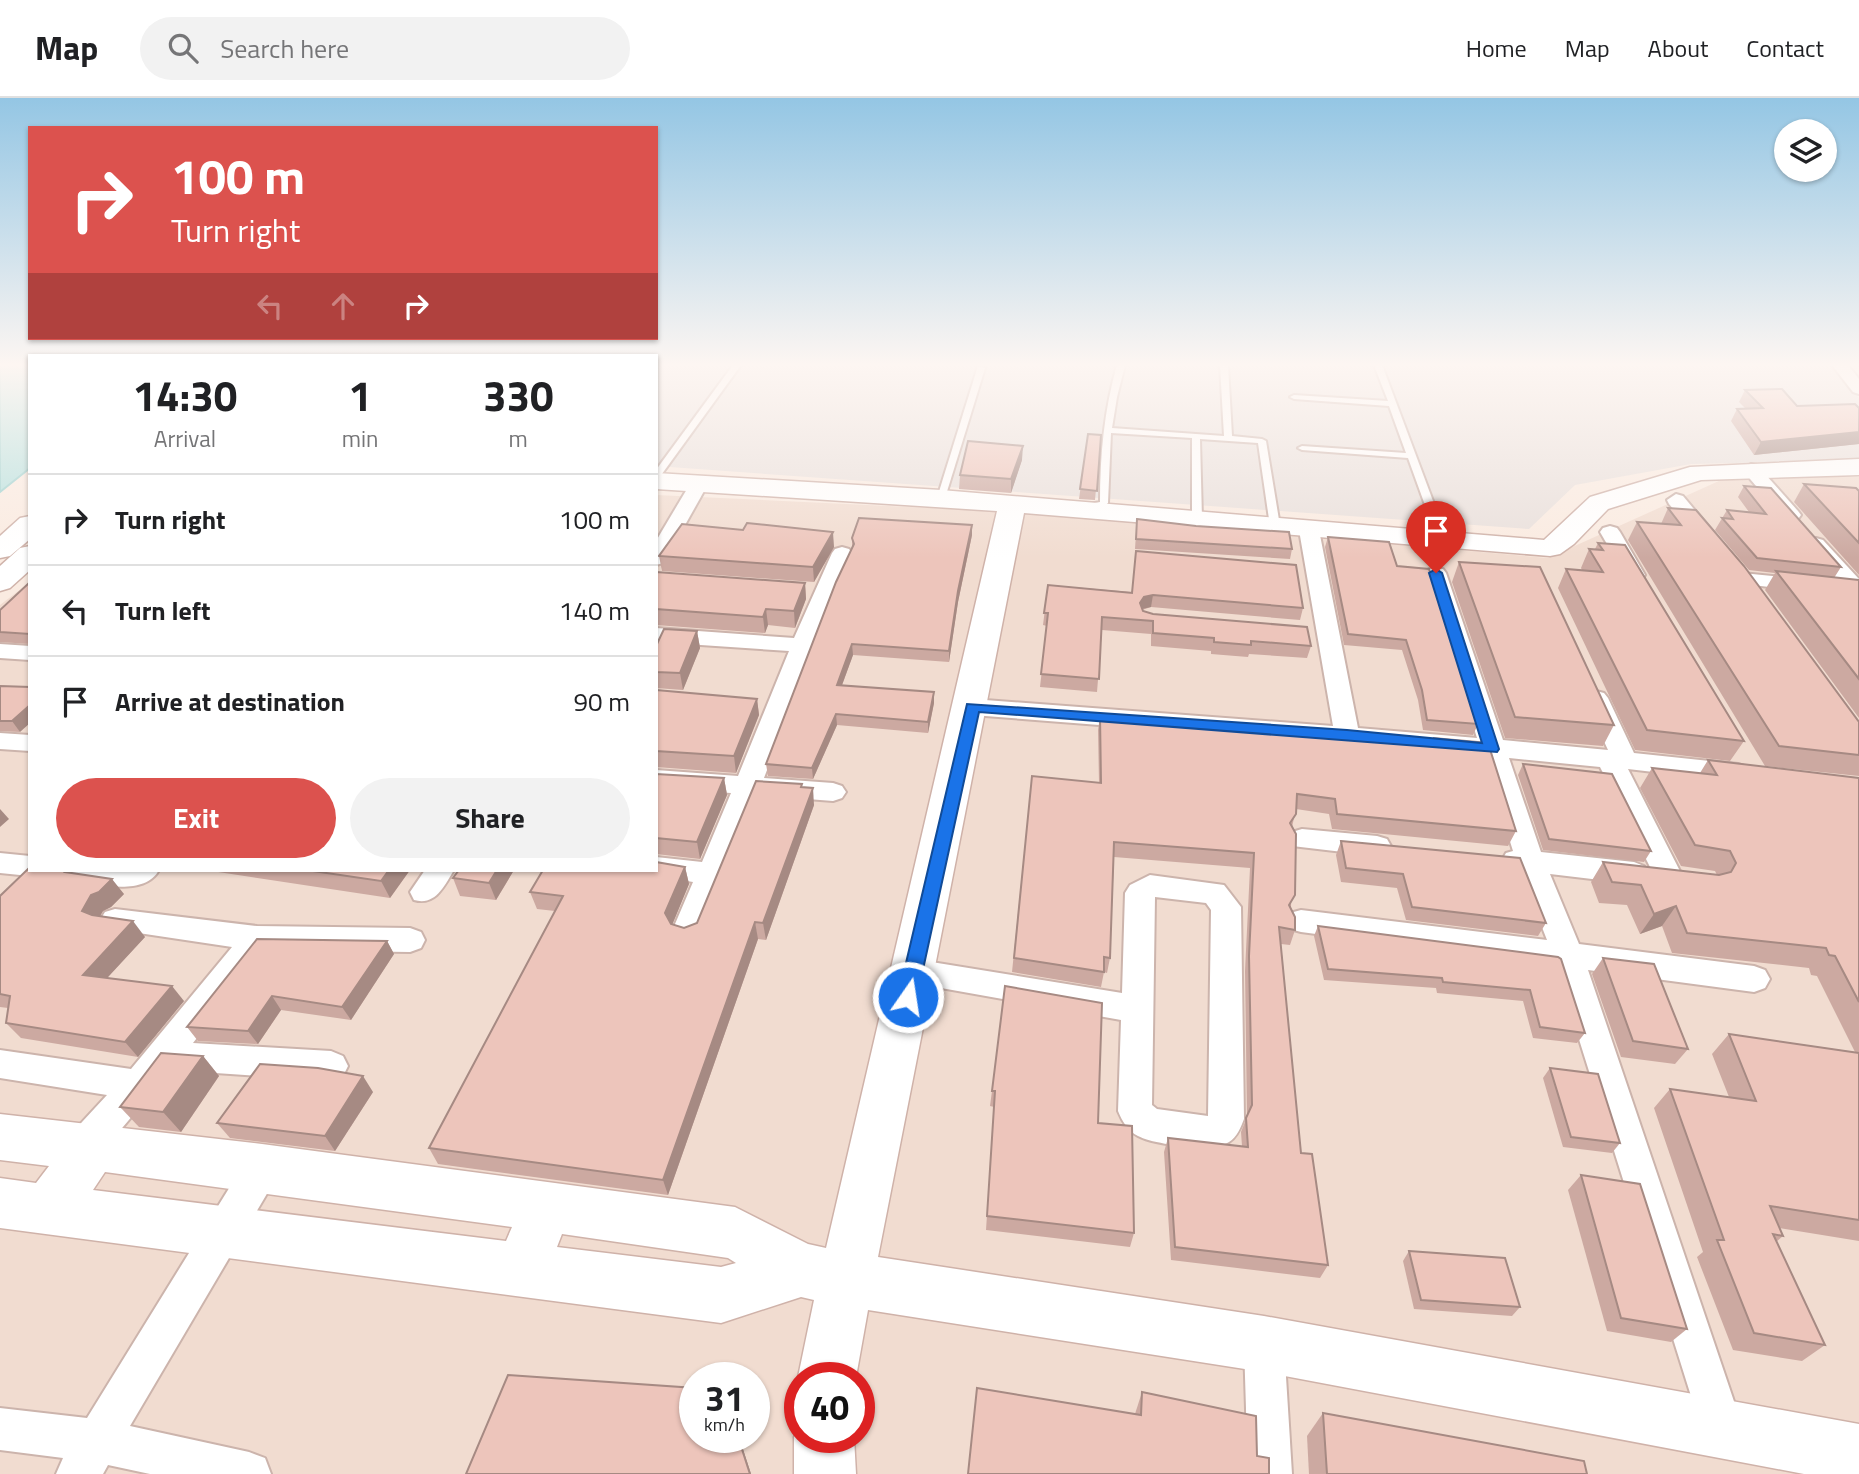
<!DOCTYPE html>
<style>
body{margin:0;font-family:"Titillium Web",sans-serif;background:#f2f2f2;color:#202124;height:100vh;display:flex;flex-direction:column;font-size:26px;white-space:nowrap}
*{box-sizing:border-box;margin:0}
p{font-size:23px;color:#757577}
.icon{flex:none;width:38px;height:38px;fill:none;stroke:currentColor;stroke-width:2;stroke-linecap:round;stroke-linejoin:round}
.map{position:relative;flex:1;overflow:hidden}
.sheet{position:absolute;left:28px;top:256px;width:630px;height:518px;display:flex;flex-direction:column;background:#fff;border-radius:0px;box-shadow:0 2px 5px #0004}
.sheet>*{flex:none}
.top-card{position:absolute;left:28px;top:28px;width:630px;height:214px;border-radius:0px;box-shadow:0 2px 5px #0004;background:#dc524e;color:#fff;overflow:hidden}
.tools{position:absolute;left:1774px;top:21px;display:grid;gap:14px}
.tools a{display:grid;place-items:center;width:63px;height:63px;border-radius:50%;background:#fff;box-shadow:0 2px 5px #0004;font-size:35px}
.speed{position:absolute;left:679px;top:1264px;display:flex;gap:14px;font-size:35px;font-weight:700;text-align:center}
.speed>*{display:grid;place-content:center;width:91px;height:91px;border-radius:50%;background:#fff;box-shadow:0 2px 5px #0004;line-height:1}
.speed small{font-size:18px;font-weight:400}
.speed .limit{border:10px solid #d22;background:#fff;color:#111}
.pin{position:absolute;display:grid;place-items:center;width:60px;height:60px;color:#fff;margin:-72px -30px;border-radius:50% 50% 50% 0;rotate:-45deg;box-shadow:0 0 7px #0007}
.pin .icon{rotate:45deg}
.me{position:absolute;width:77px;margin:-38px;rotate:13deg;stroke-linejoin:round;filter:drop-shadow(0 0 5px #0008)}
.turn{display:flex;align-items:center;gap:24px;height:147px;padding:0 28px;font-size:32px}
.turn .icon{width:91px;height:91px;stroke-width:2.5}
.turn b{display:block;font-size:49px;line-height:60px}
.lanes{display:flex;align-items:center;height:66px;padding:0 28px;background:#0003;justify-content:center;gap:35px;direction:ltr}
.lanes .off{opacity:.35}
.eta{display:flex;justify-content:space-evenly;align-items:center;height:119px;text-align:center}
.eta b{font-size:42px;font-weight:700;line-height:49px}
.action{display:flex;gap:14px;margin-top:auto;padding:14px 28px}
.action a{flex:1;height:80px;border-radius:42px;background:#dc524e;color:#fff;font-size:28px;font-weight:700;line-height:80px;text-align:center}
.action a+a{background:#f2f2f2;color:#202124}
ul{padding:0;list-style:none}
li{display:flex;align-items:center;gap:21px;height:91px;padding:0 28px;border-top:2px solid #e0e0e0}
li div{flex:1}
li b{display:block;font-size:26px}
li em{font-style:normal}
header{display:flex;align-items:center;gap:42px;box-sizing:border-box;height:98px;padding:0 35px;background:#fff;border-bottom:2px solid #e0e0e0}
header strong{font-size:33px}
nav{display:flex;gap:38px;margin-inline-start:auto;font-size:24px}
.search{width:490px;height:63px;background:#f2f2f2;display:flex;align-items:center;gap:18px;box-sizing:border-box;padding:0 24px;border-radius:38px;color:#757577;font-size:26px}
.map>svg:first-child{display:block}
.residential{fill:#f1dcd0;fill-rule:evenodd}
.industrial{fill:#e9e0dc}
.water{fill:#b7e1df;stroke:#9ed2d0;stroke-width:2}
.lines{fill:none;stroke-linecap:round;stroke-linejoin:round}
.lane-casing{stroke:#ccb4ac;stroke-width:4}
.street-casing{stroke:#ccb4ac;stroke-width:4}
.secondary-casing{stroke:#cfb2a9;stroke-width:3}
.lane{fill:#fff;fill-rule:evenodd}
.street{fill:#fff;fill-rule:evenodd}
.secondary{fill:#fff;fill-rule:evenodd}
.wall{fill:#cca9a1}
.shaded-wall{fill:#a68a83}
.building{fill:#edc5bb;stroke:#a68a83;stroke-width:2}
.route{fill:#1a73e8;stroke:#114b97;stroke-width:2}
</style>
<header>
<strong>Map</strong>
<div class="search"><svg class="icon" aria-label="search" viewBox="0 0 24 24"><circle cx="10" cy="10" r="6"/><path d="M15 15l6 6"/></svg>Search here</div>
<nav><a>Home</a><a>Map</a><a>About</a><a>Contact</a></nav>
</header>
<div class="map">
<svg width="1859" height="1376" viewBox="0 0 1859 1376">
<rect width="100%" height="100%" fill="#faebe1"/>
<!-- residential -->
<path class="residential" d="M1730 378 1859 379V1376H0V507L30 484V772H656V397L1036 415 1548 460ZM695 1279H754V1339H695ZM800 1279H859V1339H800Z"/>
<!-- industrial -->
<path class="industrial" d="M656 267H1833L1859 300V362L1691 366 1575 387 1529 431 656 368Z"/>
<!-- water -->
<path class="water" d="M0 267H30V370L0 394Z"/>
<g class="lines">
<!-- lane casing -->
<g class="lane-casing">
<g id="lane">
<path d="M733 267H741L659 380H656V372Z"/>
<path d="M1117 267H1125L1117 299 1112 330 1224 338 1220 267H1228L1232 338 1262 341 1266 343 1280 428 1278 430H1272L1270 428 1258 345 1200 341 1202 421 1197 424 1192 421V340L1111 335 1108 405 1100 411H1084V407L1100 404C1100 358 1104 312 1117 267Z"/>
<path d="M1374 267H1382L1448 443 1446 445 1443 446 1438 443 1408 360 1302 352 1298 350 1302 348 1406 355 1389 308 1294 301 1290 299 1294 297 1388 303Z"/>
<path d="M978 268 985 270 945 400 938 402 937 400Z"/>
</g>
</g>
<!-- street casing -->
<g class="street-casing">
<g id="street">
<path d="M1832 267H1848L1859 281V296L1853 294Z"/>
<path d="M1751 366 1757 367 1798 413 1801 417 1798 421H1784L1745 375 1742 371Z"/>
<path d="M699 380 708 386 666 461 663 465 656 467V443L690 386Z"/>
<path d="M1676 396 1683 398 1714 435 1717 439 1714 443H1700L1669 406 1667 402Z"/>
<path d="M1309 426 1319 432 1358 630 1477 640 1426 475 1429 471H1443L1446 475 1503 642 1608 652 1584 600 1588 595 1596 593 1604 595 1608 600 1634 655 1738 666 1747 669 1751 675 1747 681 1738 684 1628 671 1683 779 1679 787 1669 790 1659 787 1600 669 1509 660 1541 754 1634 764 1644 768 1648 775 1644 782 1634 786 1550 776 1579 846 1754 868 1765 872 1770 881 1765 890 1754 894 1588 872 1744 1333 1738 1348 1723 1354 1708 1348 1702 1333 1556 868 1301 834 1290 831 1286 823 1290 815 1301 812 1547 842 1520 773 1506 769 1502 762 1506 755 1513 753 1483 657 972 617 963 614 960 609 963 604 972 601 1333 628 1299 432Z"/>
<path d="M1610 428 1617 430 1620 434 1645 477 1642 481H1628L1625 477 1600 434 1603 430Z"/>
<path d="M1816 440 1823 442 1859 481V500L1851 499 1809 450 1806 446 1809 442Z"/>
<path d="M842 449 849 451 852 455 834 494 764 680 833 685 842 688 846 694 842 700 833 703 757 697 698 841 687 845 676 841 672 833 693 784 646 776 643 772H656V759L702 764 731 695 656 690V672L738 678 789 553 656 544V530L794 540 832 455 835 451Z"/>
<path d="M1742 475 1803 481 1810 483 1814 487 1810 491 1803 493 1735 485 1732 481 1735 477Z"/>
<path d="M0 546 30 548V562L0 560Z"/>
<path d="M0 635 30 637V653L0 651Z"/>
<path d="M1302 731 1377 738 1387 741 1391 748 1387 755 1377 758 1292 748 1288 741 1292 734Z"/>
<path d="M0 755 30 758V772H42L40 775 30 778 0 775Z"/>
<path d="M54 772H159C144 800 94 785 68 782L58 779Z"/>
<path d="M425 772H454C444 789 435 808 414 802L410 794Z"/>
<path d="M1150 777 1224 787 1241 809 1244 1021C1241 1029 1237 1039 1229 1044 1213 1054 1155 1047 1138 1038 1128 1033 1122 1023 1118 1013L1121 922 913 885 902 882 897 873 902 864 913 861 1122 895 1125 795 1130 787ZM1155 799 1206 805 1211 812 1208 1018 1157 1011 1152 1007Z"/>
<path d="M115 811 257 828 410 830 421 834 425 842 421 850 410 854 265 852 193 945 331 953 343 958 348 968 343 978 331 983 171 972 96 1061 83 1065 70 1061 65 1049 70 1037 107 997 0 980V952L131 971 232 849 105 830 100 822 105 814Z"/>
<path d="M262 1053 275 1058 280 1070 275 1082 130 1328 249 1354 265 1360 271 1376H150L108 1367 103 1376H56L63 1360 0 1352V1310L87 1320 249 1058Z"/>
<path d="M1264 1226 1278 1232 1284 1246 1292 1376H1248L1244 1246 1250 1232Z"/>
</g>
</g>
<!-- secondary casing -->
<g class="secondary-casing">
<g id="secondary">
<path d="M1859 361V377L1701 382 1608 411 1574 446 1560 456 1550 458 1024 415 878 1159 1264 1218 1859 1326V1376H1804L1264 1274 868 1212 856 1279H800V1283L798 1279 814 1202 801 1199 721 1225 0 1130V1080L36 1085 49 1068 0 1062V1016L262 1046 735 1109 808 1146 826 1150 997 413 656 391V375L941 392 1544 442 1590 399 1690 369ZM105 1074 512 1129 506 1143 93 1092ZM562 1136 728 1160 736 1165 721 1169 557 1149Z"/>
<path d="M30 418V441L10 458 0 460V438L20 420Z"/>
<path d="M30 448V472L10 490 0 493V468L20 450Z"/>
<path d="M800 1325V1339H854L856 1376H794V1339Z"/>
</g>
</g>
<!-- lane -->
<use href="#lane" class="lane"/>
<!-- street -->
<use href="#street" class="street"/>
<!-- secondary -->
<use href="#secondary" class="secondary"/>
</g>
<!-- wall -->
<g class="wall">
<path d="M1745 292 1797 308 1859 310V346L1754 357 1731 323 1737 311 1745 310 1739 304Z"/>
<path d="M1088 336 1101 337 1095 402 1079 401Z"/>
<path d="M1022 362 1011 395 959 391 960 377Z"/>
<path d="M1804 386 1859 393V477L1794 404Z"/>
<path d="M1744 388 1841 469 1834 480 1859 482V620L1765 492 1775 475 1749 472 1715 432 1727 412 1749 414 1738 399Z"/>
<path d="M1668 410 1859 624V678L1765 668 1628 442 1637 424 1661 426Z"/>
<path d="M1137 421 1292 451 1290 461 1135 451Z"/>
<path d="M743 432 834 449 814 484 662 473 659 458Z"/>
<path d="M972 437 958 504 949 564 853 557 842 587 934 594V605L928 635 837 627 813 681 768 678 766 666 852 450V440Z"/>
<path d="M1328 439 1397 468 1478 626 1473 637 1423 632 1418 602 1402 552 1344 547 1325 449Z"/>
<path d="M1598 445 1744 643 1730 663 1635 652 1558 490 1566 471 1582 472 1581 470 1589 451H1595Z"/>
<path d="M1136 453 1303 510 1300 522 1151 509 1142 512 1143 513 1153 516 1311 548 1307 560 1249 556 1248 559 1211 556V553L1151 548V536L1102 532 1097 594 1040 589 1047 528 1043 527 1048 487 1132 494Z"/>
<path d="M1459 464 1614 627 1603 648 1505 640 1452 484Z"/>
<path d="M656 474 805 485 806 501 795 530 768 527 765 535 656 527Z"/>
<path d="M30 484V546L0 544V512Z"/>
<path d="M697 533 700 550 683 592 656 590V548Z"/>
<path d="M0 588 20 634 0 633Z"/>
<path d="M656 592 757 601 759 617 736 675 656 669Z"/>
<path d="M1100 618 1431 648 1434 640 1516 733 1508 748 1332 731 1329 716 1296 711 1292 729 1291 811 1295 832 1290 847 1281 846 1301 1055 1328 1167 1320 1180 1171 1162 1164 1054 1168 1040 1242 1048 1241 1034 1247 1019 1245 873 1250 770 1114 759 1110 860 1107 875 1104 874 1101 889 1012 874 1032 678 1099 685 1098 632Z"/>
<path d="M1708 662 1859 680V1143L1779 1130 1783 1138 1776 1144 1825 1247 1802 1263 1733 1252 1697 1159 1703 1154 1654 1010 1670 991 1729 999 1712 956 1729 936 1855 954 1817 878 1811 877 1809 870 1672 855 1662 828 1640 836 1627 807 1599 805 1591 784 1603 764 1717 777 1715 773 1681 768 1640 690 1652 670 1700 675Z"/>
<path d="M1523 666 1651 753 1644 764 1543 752 1518 677Z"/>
<path d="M656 676 724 680 727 697 700 761 656 756Z"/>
<path d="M802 689 814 707 766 842 758 841 668 1097 438 1066 429 1050 555 813 537 811 530 794 685 769 689 786 672 827 684 830 697 825Z"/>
<path d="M1341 743 1546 825 1538 838 1406 822 1397 790 1341 784 1336 757Z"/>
<path d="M205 772H410L390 800Z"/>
<path d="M514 772 496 802 460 798 453 780Z"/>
<path d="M71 775 124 796 111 809 103 813 100 818 145 839 107 880 184 903 138 959 21 940 6 925 8 910 0 909V798Z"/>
<path d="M1318 828 1558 859 1585 935 1577 945 1533 940 1523 903 1437 895 1436 890 1324 882 1314 838Z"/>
<path d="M387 843 394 856 351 922 281 912 258 946 198 943 187 929Z"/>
<path d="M1603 860 1688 951 1675 966 1621 959 1592 876Z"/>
<path d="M203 958 219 978 181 1034 139 1029 120 1009Z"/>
<path d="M1550 970 1620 1045 1612 1055 1563 1049 1543 980Z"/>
<path d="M992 993 1098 1025 1134 1135 1130 1149 986 1132 994 1009 990 1008Z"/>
<path d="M373 994 335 1053 230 1040 217 1025Z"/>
<path d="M1581 1077 1687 1231 1671 1244 1607 1233 1568 1092Z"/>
<path d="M1409 1153 1520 1209 1512 1218 1414 1211 1403 1163Z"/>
<path d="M1142 1294 1257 1358 1135 1316Z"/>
<path d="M1323 1315 1587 1376H1309L1307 1338Z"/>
</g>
<!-- shaded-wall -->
<g class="shaded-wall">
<path d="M1859 334V346L1754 357 1761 344Z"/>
<path d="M1023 348 1022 362 1011 395V381Z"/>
<path d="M972 427V437L958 504 949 564V553L958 493Z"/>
<path d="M833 434 834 449 814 484 813 469Z"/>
<path d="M805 485 806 501 795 530 794 513Z"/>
<path d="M1153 497 1151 509 1142 511 1140 505 1144 499Z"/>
<path d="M766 511 768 527 765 535 763 519Z"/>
<path d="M697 533 700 550 683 592 680 575Z"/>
<path d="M852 546 853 557 838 598 837 587Z"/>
<path d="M934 594V605L928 635V624Z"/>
<path d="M757 601 759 617 736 675 734 658Z"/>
<path d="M30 607V625L20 634 12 623Z"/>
<path d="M836 616 837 627 813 681 812 670Z"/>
<path d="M724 680 727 697 700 761 697 744Z"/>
<path d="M813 690 814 707 766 842 763 825Z"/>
<path d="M0 711 9 721 0 729Z"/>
<path d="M685 769 689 786 670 832 665 815Z"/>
<path d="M389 772H410L390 800 381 783Z"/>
<path d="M497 772H514L496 802 489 785Z"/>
<path d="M112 781 124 796 111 809 103 813 94 828 82 813 91 797Z"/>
<path d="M1676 808 1662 828 1640 836 1654 816Z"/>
<path d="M133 823 145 839 96 892 83 877Z"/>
<path d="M755 824 758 841 668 1097 663 1082Z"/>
<path d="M387 843 394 856 351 922 342 909Z"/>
<path d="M172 888 184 903 138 959 125 944Z"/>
<path d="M272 898 281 912 258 946 248 933Z"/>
<path d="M203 958 219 978 181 1034 163 1014Z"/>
<path d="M363 978 373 994 335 1053 325 1038Z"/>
<path d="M738 1339H739L751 1376H750Z"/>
</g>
<!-- building -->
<g class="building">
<path d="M1782 291 1797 308 1855 306 1859 310V334L1761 344 1737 311 1763 310 1745 292Z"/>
<path d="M1088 336 1101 337 1097 393 1080 391Z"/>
<path d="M968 343 1023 348 1011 381 960 377Z"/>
<path d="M1804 386 1856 390 1859 393V445Z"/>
<path d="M1744 388 1771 390 1841 469 1757 460 1722 420 1733 421 1727 412 1766 416Z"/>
<path d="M1668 410 1696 412 1744 468 1859 624V657L1779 648 1637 424 1681 427Z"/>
<path d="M859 420 972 427 958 493 949 553 852 546 837 587 934 594 928 624 836 616 812 670 766 666 836 484 854 446 852 440Z"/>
<path d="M1137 421 1196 428 1289 434 1292 451 1136 441Z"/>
<path d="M747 425 833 434 813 469 659 458 682 426 743 432Z"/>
<path d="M1328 439 1389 444 1397 468 1429 471 1478 626 1427 622 1422 592 1406 542 1348 536Z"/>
<path d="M1598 445 1625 447 1744 643 1647 632 1566 471 1603 474 1589 451 1603 452Z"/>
<path d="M1136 453 1296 467 1303 510 1153 497 1144 499 1140 505 1143 513 1153 516 1307 529 1311 548 1251 543V547L1214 544V540L1153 535V523L1102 519 1099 581 1041 576 1048 515H1044L1048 487 1132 495Z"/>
<path d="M1459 464 1540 469 1614 627 1515 619Z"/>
<path d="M1776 473 1859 482V581Z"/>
<path d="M656 474 805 485 794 513 766 511 763 519 656 511Z"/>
<path d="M30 484V536L0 534V512Z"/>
<path d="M664 531 697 533 680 575 656 574V548Z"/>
<path d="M0 588 30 589V607L12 623H0Z"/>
<path d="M656 592 757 601 734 658 656 653Z"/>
<path d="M1100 618 1435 648 1434 640 1488 645 1516 733 1337 716 1335 701 1297 696 1296 716 1290 725 1296 736 1295 797 1289 807 1295 819V832L1279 829 1301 1055 1312 1056 1328 1167 1175 1149 1168 1040 1248 1049 1246 1020 1252 1007 1249 858 1254 755 1114 744 1110 860 1104 859V874L1014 860 1032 678 1101 685Z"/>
<path d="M1708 662 1859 680V904L1835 858 1829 857 1826 850 1687 835 1676 808 1654 816 1641 787 1612 784 1603 764 1719 777 1731 774 1736 765 1730 753 1695 747 1652 670 1717 677Z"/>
<path d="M1523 666 1612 676 1651 753 1549 741Z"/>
<path d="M656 676 724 680 697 744 656 740Z"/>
<path d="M756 683 802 686 801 689 813 690 763 825 755 824 663 1082 429 1050 563 798 530 794 543 772H656V764L685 769 665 815 671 826 684 830 697 825Z"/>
<path d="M1341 743 1520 760 1546 825 1412 809 1403 776 1346 770Z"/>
<path d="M30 769V772H67L65 774 112 781 99 794 91 797 82 813 92 817 133 823 83 877 172 888 125 944 6 925 10 898 0 896V798Z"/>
<path d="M306 772H389L381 783Z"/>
<path d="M459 772H497L489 785 453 780Z"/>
<path d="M1318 828 1558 859 1561 861 1585 935 1540 929 1530 892 1443 884 1442 880 1328 871Z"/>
<path d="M257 841 387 843 342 909 272 898 248 933 187 929Z"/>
<path d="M1603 860 1654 866 1688 951 1633 943Z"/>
<path d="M1005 888 1102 905 1098 1025 1132 1028 1134 1135 987 1118 995 993H992Z"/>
<path d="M1729 936 1859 955V1122L1770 1108 1783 1138 1773 1136 1825 1247 1754 1235 1717 1142H1724L1670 991 1756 1003Z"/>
<path d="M161 955 203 958 163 1014 120 1009Z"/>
<path d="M260 966 318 970 363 978 325 1038 217 1025Z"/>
<path d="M1550 970 1598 976 1620 1045 1571 1039Z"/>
<path d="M1581 1077 1640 1086 1687 1231 1621 1220Z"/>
<path d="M1409 1153 1505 1160 1520 1209 1421 1202Z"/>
<path d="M508 1277 695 1290V1339H738L750 1376H466Z"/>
<path d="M977 1290 1141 1317 1142 1294 1256 1318 1257 1358 1269 1360V1376H968Z"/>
<path d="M1323 1315 1584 1363 1587 1376H1327Z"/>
</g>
<!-- sky -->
<linearGradient id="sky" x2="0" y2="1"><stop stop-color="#94c6e4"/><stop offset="0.58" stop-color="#fdf6f2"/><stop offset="1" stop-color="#fdf6f2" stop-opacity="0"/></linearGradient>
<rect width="1859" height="460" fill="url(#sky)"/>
<!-- route -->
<path class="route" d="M1436 471 1442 475 1499 651 1497 654 979 614 917 899 915 905 908 907 901 905 898 899 967 606 1347 632 1482 645 1429 475Z"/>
</svg>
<div class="tools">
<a><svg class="icon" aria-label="layers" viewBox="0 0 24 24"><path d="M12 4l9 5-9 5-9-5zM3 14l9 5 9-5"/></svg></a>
</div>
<div class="speed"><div>31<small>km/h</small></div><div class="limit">40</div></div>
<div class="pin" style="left:1436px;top:475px;background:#d93025"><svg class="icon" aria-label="arrive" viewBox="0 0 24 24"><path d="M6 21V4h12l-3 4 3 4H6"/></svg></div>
<svg class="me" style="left:908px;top:899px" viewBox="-20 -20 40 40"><circle r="17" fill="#1a73e8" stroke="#fff" stroke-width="3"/><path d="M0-11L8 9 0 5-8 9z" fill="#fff"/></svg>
<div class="top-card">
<div class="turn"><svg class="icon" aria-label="right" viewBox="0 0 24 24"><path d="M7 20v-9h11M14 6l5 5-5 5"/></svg><div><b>100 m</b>Turn right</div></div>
<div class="lanes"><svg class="icon off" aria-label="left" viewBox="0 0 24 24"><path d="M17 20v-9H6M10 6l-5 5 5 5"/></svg><svg class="icon off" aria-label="ahead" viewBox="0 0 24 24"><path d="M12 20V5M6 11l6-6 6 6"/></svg><svg class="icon" aria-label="right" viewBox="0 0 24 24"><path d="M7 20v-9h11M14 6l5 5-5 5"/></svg></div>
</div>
<section class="sheet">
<div class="eta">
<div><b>14:30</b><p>Arrival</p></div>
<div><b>1</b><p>min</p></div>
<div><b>330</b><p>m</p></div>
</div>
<ul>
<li><svg class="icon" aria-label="right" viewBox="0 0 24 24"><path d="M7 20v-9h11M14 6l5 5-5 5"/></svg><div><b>Turn right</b></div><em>100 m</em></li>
<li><svg class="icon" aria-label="left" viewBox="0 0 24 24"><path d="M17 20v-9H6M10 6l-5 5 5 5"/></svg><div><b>Turn left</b></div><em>140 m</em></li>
<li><svg class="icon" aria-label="arrive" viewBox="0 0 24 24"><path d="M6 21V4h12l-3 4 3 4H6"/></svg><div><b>Arrive at destination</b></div><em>90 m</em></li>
</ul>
<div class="action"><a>Exit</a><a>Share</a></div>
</section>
</div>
